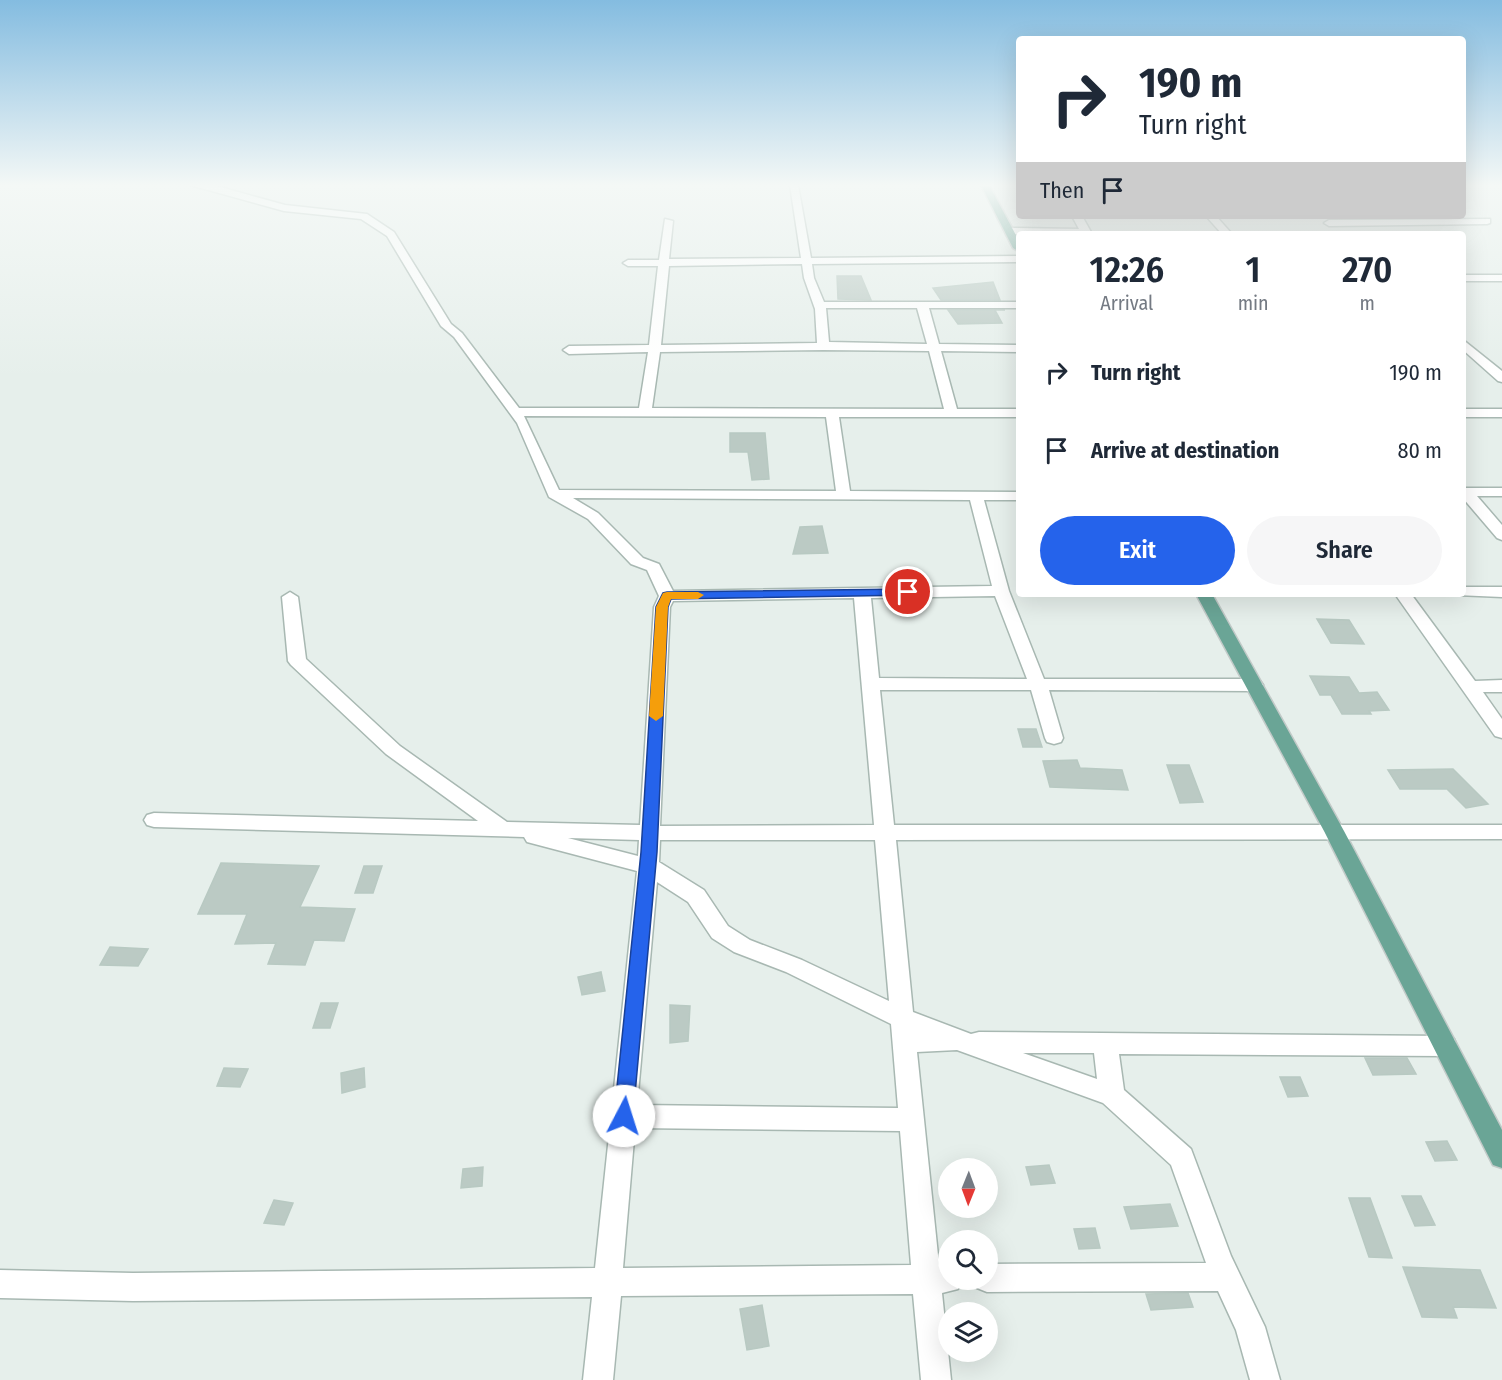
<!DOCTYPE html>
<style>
body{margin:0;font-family:"Fira Sans Condensed",sans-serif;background:#f6f6f7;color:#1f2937;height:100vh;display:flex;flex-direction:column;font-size:22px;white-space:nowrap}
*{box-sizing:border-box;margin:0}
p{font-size:20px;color:#747a83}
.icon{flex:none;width:33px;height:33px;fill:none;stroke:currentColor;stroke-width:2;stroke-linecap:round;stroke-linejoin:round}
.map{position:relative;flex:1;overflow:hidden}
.sheet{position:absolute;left:1016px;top:231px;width:450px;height:366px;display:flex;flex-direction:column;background:#fff;border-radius:6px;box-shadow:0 6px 24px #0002}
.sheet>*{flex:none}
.guide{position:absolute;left:1016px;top:36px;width:450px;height:183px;border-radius:6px;box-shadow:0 6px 24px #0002;background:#fff;color:#1f2937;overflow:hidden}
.needle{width:39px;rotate:181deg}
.fabs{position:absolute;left:938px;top:1158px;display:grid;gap:12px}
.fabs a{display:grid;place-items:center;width:60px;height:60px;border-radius:50%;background:#fff;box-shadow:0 6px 24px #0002;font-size:30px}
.pin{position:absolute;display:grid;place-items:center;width:51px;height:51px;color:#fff;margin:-26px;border:3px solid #fff;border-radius:50%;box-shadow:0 2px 6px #0007}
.me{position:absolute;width:66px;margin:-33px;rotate:5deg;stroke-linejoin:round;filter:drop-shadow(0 0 4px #0008)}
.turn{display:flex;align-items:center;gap:21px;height:126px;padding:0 24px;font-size:27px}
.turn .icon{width:78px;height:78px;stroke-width:2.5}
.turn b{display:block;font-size:42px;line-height:51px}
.then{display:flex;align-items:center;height:57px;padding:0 24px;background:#0003;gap:12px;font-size:22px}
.eta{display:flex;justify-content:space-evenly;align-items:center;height:102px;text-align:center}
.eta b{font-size:36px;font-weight:600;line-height:42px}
.action{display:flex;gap:12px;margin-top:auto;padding:12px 24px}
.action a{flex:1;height:69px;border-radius:36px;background:#2563eb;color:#fff;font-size:24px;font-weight:600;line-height:69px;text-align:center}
.action a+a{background:#f6f6f7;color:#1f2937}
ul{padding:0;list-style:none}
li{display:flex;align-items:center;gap:18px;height:78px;padding:0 24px}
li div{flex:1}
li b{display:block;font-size:22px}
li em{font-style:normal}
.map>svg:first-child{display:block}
.building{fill:#bbcac4;stroke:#b8c9c2;stroke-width:1.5}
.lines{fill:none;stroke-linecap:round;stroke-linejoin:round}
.minor-casing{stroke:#a8b8b2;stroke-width:3}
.major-casing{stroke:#c2cac8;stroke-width:3}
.minor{fill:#fff;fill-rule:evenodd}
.major{fill:#6aa596;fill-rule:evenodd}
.route{fill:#2563eb;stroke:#184099;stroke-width:1.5}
.slow{fill:#f59e0b}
</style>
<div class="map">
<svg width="1502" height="1380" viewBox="0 0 1502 1380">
<rect width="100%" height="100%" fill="#e6efeb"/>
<!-- building -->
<g class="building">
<path d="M837 276H861L871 300 838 299Z"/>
<path d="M993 282 1000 300H941L933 288Z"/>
<path d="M948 310H1005H995L1002 323 958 324Z"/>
<path d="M730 433H765L769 479 752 480 748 452H730Z"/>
<path d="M822 526 828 553 793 554 800 527Z"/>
<path d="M1317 619 1349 620 1364 644 1331 643Z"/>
<path d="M1310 676 1349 677 1359 693 1377 692 1389 710 1369 711 1371 714H1342L1331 695H1320Z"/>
<path d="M1018 729H1036L1042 747H1023Z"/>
<path d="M1077 760 1080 768 1122 770 1128 790 1050 787 1043 761Z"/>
<path d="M1167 765H1189L1203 802 1180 803Z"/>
<path d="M1453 769 1488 804 1466 808 1447 789H1400L1388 770Z"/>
<path d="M221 863 319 866 300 907 355 909 344 941 314 940 305 965 268 964 276 943 235 944 247 914H198Z"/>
<path d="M364 866H382L373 893H355Z"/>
<path d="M110 947 148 949 138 966 100 965Z"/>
<path d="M601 972 605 991 582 995 578 977Z"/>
<path d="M321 1003H338L330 1028H313Z"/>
<path d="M670 1005 690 1006 688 1041 670 1043Z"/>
<path d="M1365 1058H1407L1416 1074 1373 1075Z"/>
<path d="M224 1068 248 1069 240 1087 217 1086Z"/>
<path d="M364 1068 365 1087 342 1093 341 1073Z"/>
<path d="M1280 1077H1300L1308 1096 1288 1097Z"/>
<path d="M1447 1141 1457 1160 1435 1161 1426 1142Z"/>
<path d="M1049 1165 1055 1183 1031 1185 1026 1167Z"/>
<path d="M483 1167 482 1186 461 1188 463 1169Z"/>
<path d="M1402 1196H1421L1435 1225 1415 1226Z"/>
<path d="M1349 1198H1370L1392 1258 1369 1257Z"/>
<path d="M274 1200 293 1203 284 1225 264 1223Z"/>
<path d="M1170 1204 1178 1226 1131 1229 1124 1207Z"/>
<path d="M1095 1228 1100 1248 1079 1249 1074 1229Z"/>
<path d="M1403 1267 1480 1270 1496 1308 1453 1307 1457 1318 1422 1317Z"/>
<path d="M1188 1293 1193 1307 1151 1310 1146 1294Z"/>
<path d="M762 1305 769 1346 747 1350 740 1309Z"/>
</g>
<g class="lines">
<!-- minor casing -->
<g class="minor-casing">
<g id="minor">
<path d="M190 185H213L285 205 367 214 394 232 451 324 462 333 519 408H639L648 352 569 354 563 350 569 346 649 345 658 266H628L623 263 628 260H659L665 219 673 221 669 259 801 258 790 185H798L811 258 1018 256V262L812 264 814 278 824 302H1018V308H929L939 344 1018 345V352L941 351 957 409H1018V417H839L850 491 1018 492V500H984L1009 591 1044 679H1254L1260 681 1263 685 1260 689 1254 691 1049 690 1063 738 1061 742 1054 744 1047 742 1045 738 1031 690H880L894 825H1502V839L896 840 913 1012 971 1034 979 1032 1445 1036 1454 1039 1457 1046 1454 1053 1445 1056 1119 1054 1124 1090 1191 1149 1231 1256 1265 1327 1280 1380H1250L1236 1330 1218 1291 987 1292 977 1288 973 1280H987V1264L1206 1263 1171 1165 1103 1103 957 1050 917 1052 939 1265H948V1280H962L958 1289 942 1293 951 1380H921L913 1294 621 1296 613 1380H583L592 1297 133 1301 0 1298V1270L133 1273 595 1268 637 871 527 842 524 837 154 827 147 825 144 820 147 815 154 813 478 821 386 754 291 665 288 661 282 597 290 592 298 597 306 659 400 746 507 822 640 825 654 607 659 596 647 570 631 564 588 519 549 497 517 423 454 337 441 326 387 236 361 219 284 211ZM802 264 804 278 815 309 817 343 661 345 669 266ZM917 308 927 344 829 342 826 308ZM823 350 929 351 944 409 652 408 660 352ZM524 416 826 417 836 491 559 490ZM573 498 970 500 992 586 673 591 659 564 643 558 598 513ZM995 596 1027 679 879 678 871 598ZM854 598 874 825 660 826 670 607 673 601ZM568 838 639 840 638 856ZM660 840H875L889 1001 802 960 750 940 728 926 704 890 659 862ZM657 882 688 902 712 938 734 952 786 972 891 1024 898 1108 637 1105ZM1023 1053H1094L1097 1079ZM635 1128 900 1131 911 1265 623 1268Z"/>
<path d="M1072 216H1082L1091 232 1090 234H1010L1005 231 1010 228 1079 229Z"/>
<path d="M1206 216H1216L1232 234H1222Z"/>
<path d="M1490 219V223L1487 224 1329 226 1324 223 1329 220Z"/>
<rect x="1462" y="275" width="40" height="6"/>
<path d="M1462 339 1502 371V382L1498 381 1462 349Z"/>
<rect x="1462" y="409" width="40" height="8"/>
<path d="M1462 488H1502V496H1477L1502 525V540L1497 538 1462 497Z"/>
<path d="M1462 587H1502V597L1456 595 1462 594Z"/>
<path d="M1395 594H1411L1475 681 1502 680V692H1483L1502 719V738L1495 736Z"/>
</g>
</g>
<!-- major casing -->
<g class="major-casing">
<g id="major">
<path d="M981 185H989L1018 239V251L1013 248Z"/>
<path d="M1196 594H1212L1344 831 1502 1130V1168L1493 1165 1324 831Z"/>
</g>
</g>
<!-- minor -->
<use href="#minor" class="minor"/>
<!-- major -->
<use href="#major" class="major"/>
</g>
<!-- sky -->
<linearGradient id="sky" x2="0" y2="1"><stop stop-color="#84bce0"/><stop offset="0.49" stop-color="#f4f8f6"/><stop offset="1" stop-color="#f4f8f6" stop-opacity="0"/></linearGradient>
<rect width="1502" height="378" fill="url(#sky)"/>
<!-- route -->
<path class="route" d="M908 589 914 592 913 595 671 599 668 607 657 852 633 1116 631 1122 624 1124 617 1122 614 1116 641 852 656 607 663 593 667 592Z"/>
<!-- slow -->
<path class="slow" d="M667 592H698L704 595 698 599H671L668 607 663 716 656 721 649 716 656 607 663 593Z"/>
</svg>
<div class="fabs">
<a><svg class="needle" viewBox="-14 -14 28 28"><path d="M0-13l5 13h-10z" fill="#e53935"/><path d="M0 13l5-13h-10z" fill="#747a83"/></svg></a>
<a><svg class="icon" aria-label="search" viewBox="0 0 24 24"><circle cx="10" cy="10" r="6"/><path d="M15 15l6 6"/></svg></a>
<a><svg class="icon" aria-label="layers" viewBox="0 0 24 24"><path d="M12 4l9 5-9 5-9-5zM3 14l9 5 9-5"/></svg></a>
</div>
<div class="pin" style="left:908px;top:592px;background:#d93025"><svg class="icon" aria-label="arrive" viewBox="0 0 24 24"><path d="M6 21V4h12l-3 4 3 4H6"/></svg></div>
<svg class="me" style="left:624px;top:1116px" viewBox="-20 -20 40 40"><circle r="19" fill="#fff"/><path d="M0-13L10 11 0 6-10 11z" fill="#2563eb"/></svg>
<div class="guide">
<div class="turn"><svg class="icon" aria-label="right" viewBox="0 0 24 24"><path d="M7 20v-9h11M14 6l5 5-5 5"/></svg><div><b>190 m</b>Turn right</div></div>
<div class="then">Then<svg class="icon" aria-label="arrive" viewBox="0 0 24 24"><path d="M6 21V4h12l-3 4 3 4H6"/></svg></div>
</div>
<section class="sheet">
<div class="eta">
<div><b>12:26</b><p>Arrival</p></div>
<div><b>1</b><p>min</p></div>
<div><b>270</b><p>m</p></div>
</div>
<ul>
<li><svg class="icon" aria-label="right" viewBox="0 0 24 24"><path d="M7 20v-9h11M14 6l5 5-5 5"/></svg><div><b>Turn right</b></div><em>190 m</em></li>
<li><svg class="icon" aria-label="arrive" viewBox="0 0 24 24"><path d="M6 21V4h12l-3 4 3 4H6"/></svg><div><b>Arrive at destination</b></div><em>80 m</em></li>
</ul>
<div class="action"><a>Exit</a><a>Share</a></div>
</section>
</div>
